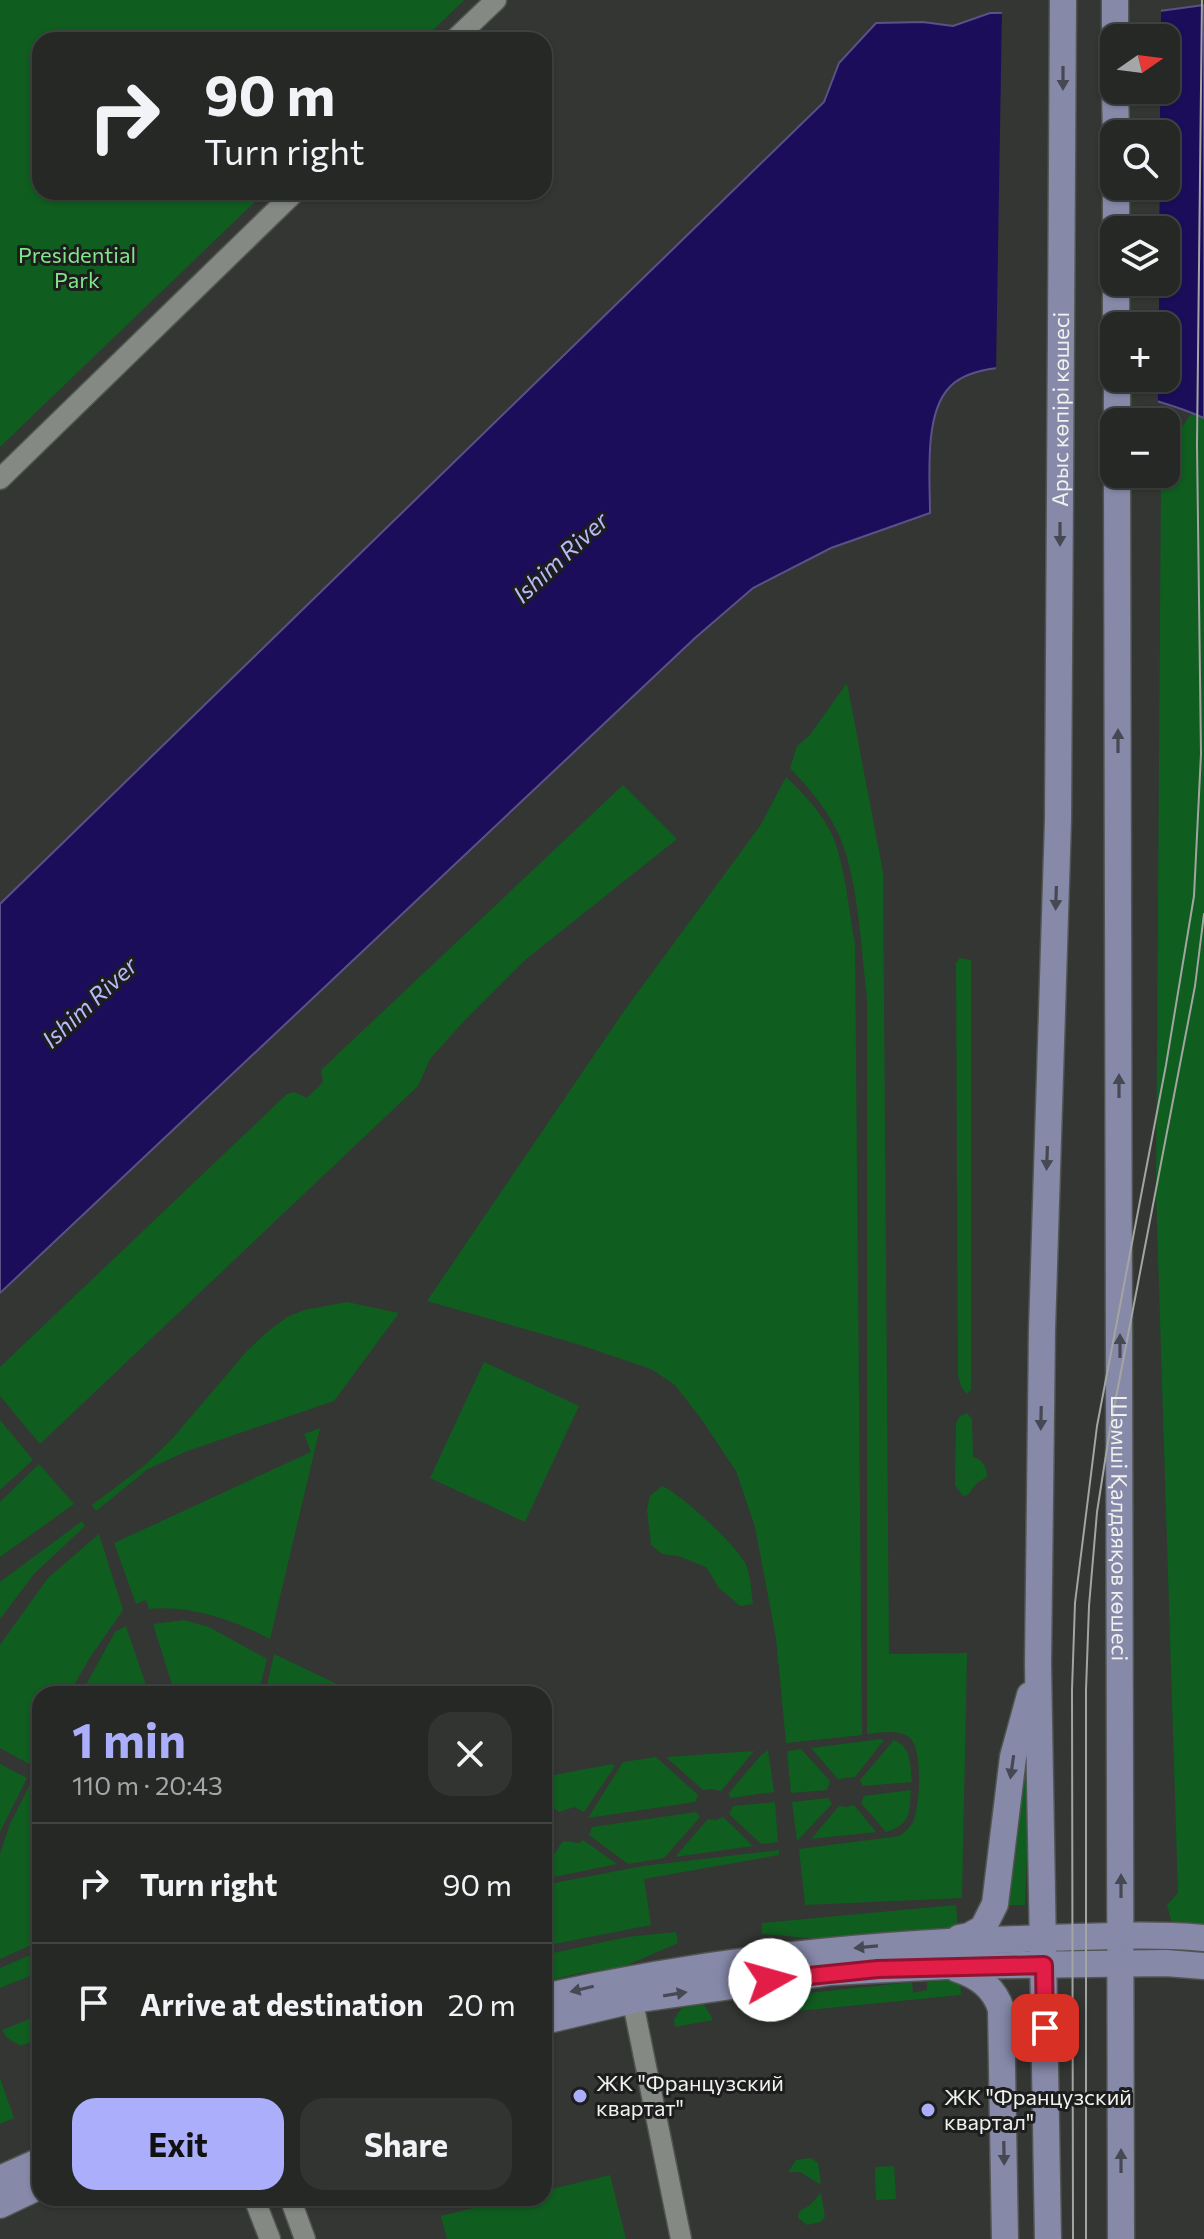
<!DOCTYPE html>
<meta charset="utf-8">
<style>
body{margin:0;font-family:Commissioner,sans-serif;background:#323432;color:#f1f3f6;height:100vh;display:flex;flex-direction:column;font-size:30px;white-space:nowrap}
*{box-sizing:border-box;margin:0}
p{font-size:26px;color:#a4a6a7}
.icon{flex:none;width:44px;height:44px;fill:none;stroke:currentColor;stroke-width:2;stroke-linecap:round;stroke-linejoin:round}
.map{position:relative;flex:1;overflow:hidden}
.panel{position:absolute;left:32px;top:1686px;width:520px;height:520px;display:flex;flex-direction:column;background:#262826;border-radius:24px;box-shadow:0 2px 6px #0004,0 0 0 2px #424443}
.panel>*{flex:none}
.hud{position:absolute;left:32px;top:32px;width:520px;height:168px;border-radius:24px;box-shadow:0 2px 6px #0004,0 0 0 2px #424443;background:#262826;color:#f1f3f6;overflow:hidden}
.needle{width:52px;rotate:76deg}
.buttons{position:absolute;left:1100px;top:24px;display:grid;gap:16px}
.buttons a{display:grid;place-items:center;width:80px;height:80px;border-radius:16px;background:#262826;box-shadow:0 2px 6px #0004,0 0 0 2px #424443;font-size:40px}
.pin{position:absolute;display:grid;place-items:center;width:68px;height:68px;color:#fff;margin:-34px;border-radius:16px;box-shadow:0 4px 12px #0006}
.me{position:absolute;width:88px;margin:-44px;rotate:83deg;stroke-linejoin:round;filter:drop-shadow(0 0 6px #0008)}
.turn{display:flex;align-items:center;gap:28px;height:168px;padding:0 40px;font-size:36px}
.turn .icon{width:104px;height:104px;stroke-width:2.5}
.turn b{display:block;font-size:56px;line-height:68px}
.round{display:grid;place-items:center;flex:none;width:84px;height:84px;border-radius:24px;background:#323432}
.overview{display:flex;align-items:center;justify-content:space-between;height:136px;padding:0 40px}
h1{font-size:48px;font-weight:700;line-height:60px;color:#abaffb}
.primary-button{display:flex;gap:16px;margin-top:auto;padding:16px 40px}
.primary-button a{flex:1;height:92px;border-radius:24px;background:#abaffb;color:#111;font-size:32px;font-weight:700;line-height:92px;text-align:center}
.primary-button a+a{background:#323432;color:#f1f3f6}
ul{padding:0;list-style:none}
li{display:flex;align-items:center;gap:24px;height:120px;padding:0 40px;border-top:2px solid #424443}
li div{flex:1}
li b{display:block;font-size:30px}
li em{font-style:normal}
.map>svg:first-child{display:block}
.green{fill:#105d20}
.water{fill:#1c0d5a;stroke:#5b5187;stroke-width:2;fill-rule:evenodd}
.pier{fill:#333633}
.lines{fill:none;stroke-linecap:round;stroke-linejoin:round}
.street-casing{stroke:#515551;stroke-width:23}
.secondary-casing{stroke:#515551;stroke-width:29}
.street{stroke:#848984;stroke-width:20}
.secondary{stroke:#8689a8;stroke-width:26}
.tram{stroke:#a3a5a3;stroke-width:2}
.oneway{fill:#464854}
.route-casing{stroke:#92132f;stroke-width:20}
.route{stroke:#e11d48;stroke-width:14}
.poi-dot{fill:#abaffb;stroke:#1c1d1c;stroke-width:3}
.labels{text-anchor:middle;stroke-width:6;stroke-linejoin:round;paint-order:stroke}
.park-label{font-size:22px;fill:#81e58b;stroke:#1c1d1c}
.street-label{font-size:22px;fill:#eff1ef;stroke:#1c1d1c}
.poi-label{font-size:22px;fill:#eff1ef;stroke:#1c1d1c;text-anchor:start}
.water-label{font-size:24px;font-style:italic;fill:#b6bafc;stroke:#1c1d1c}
</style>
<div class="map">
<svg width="1204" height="2239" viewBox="0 0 1204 2239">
<rect width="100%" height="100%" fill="#333633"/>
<!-- green -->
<g class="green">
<path d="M0 0H464L423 40H40V192H265L0 447Z"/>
<path d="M1192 413 1204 418V1928L1172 1924 1167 1905 1178 1893 1156 1191 1161 474H1166V449Z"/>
<path d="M847 683 883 872 889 1654 967 1653 962 1898 805 1905 799 1849 900 1836C905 1831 910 1828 913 1822 920 1806 923 1753 911 1739 900 1728 881 1733 867 1734V997C861 948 858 869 835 827 823 804 807 786 790 768L797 746 809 736Z"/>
<path d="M786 777C804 794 823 814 833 837 845 866 849 912 855 943L862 1735 786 1743 776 1638 755 1527 736 1471 702 1420 675 1385 651 1369 577 1344 427 1301 624 1011 760 826Z"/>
<path d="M623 785 677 839 525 960 463 1022 430 1059 418 1086 40 1444 0 1396V1367L287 1094 294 1092 307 1098 323 1082 321 1070Z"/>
<path d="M960 958 971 960V1390L967 1394 962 1388 958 1376 956 963Z"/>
<path d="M347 1302 399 1313 334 1401 187 1451 148 1469 96 1511 92 1505 145 1465 172 1439 246 1352 266 1333 287 1317 304 1310Z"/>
<path d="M484 1362 579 1406 525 1522 430 1478Z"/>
<path d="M967 1413 972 1419 973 1457C983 1460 987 1466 987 1477L977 1483 968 1495 963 1496 955 1485 956 1423 960 1416Z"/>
<path d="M0 1420 33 1460 0 1490Z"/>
<path d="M320 1428 270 1639C234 1620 190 1605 149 1609L146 1600 136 1604 114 1543 311 1452 304 1434Z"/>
<path d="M39 1464 74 1504 0 1557V1502Z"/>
<path d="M662 1486C680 1493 741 1549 747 1567 751 1579 751 1592 753 1604L740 1606 719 1588 706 1567 678 1556 662 1554 651 1545 647 1509 650 1496Z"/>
<path d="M82 1521 85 1526 34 1574 0 1619V1582Z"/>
<path d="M99 1534 123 1610 89 1659 69 1694H40V1745L29 1764 0 1748V1645L48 1578Z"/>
<path d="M184 1620 209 1627 267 1659 258 1694H175L153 1624Z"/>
<path d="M126 1626 149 1694H81L115 1632Z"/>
<path d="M274 1654 358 1694H265Z"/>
<path d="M1032 1735 1025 1905H1008L1016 1854 1020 1780Z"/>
<path d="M881 1739 884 1740 855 1777 838 1779 811 1748Z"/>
<path d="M894 1740C912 1747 910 1765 912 1782L863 1786 860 1780Z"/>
<path d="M801 1749 830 1781 827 1790 791 1793 787 1751Z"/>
<path d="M768 1750 774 1792 730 1798 729 1793 761 1755Z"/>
<path d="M754 1751 721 1791 712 1789 703 1790 666 1757Z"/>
<path d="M656 1757 698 1795 695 1802 588 1818 623 1762Z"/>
<path d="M0 1764 27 1778 0 1832Z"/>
<path d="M612 1764 615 1766 584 1812 574 1807 559 1812 544 1800V1777Z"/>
<path d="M36 1773 40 1776V1941L0 1959V1854L10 1824Z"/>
<path d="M911 1790C909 1814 911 1824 886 1832L861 1803 864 1796Z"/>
<path d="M828 1798 832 1804 797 1841 792 1802Z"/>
<path d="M775 1802 778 1842 761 1844 729 1814 733 1806Z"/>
<path d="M854 1805 876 1832 811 1839 839 1806 847 1807Z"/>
<path d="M696 1812 700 1817 664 1858 628 1864 589 1835 592 1827Z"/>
<path d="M723 1817 753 1846 675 1857 708 1819 716 1820Z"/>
<path d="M583 1840 617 1864 544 1879V1869L563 1841 579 1843Z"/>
<path d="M779 1850V1855L644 1879 651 1925 544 1946V1885L643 1866Z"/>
<path d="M956 1905 958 1928 820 1939 762 1934V1923Z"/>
<path d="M676 1932 678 1943 623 1967 580 1973 544 1982V1955L627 1937Z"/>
<path d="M40 1951V1972L0 1988V1968Z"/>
<path d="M960 1979 961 1995 747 2016 745 2013 752 1999 912 1982 913 1993 927 1990V1982Z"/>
<path d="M704 2004 713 2020 675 2027 674 2019 682 2008Z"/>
<path d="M40 2015V2038L21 2046 7 2038 2 2030Z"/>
<path d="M0 2078 14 2118 0 2124Z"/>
<path d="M811 2158 818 2163 821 2185 800 2172H788L796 2160Z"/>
<path d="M894 2166 896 2199 876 2200 875 2167Z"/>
<path d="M610 2175 626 2239H447L441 2216 514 2198H544V2191Z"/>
<path d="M821 2193 825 2217 821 2222 807 2225 798 2218 799 2211 809 2206Z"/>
</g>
<!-- water -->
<path class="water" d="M1204 5V418C1171 403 1134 395 1099 386 1078 380 1056 373 1034 369 1010 364 965 368 948 389 924 416 930 479 930 513L831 548 753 588 695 638 0 1293V904L824 102 839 63 876 23 923 22 953 26 990 13 1152 12ZM1114 38H1166V90H1114ZM1114 134H1166V186H1114ZM1114 230H1166V282H1114ZM1114 326H1166V378H1114Z"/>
<!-- pier -->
<path class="pier" d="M1161 7V38H1114V90H1160V134H1114V186H1160L1159 230H1114V282H1159V326H1114V378H1158V406L1032 372 996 371 1002 9Z"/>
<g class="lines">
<!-- street casing -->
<g class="street-casing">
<g id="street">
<path d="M454 40 496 0"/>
<path d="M0 479 295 192"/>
<path d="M630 1988 681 2239"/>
<path d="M254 2198 270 2239"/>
<path d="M290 2198 305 2239"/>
</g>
</g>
<!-- secondary casing -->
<g class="secondary-casing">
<g id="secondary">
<path d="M1115 0V38"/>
<path d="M1115 90 1116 134"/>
<path d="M1116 186V230"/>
<path d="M1116 282V326"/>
<path d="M1117 378V422"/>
<path id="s1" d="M1117 474 1121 2239"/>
<path d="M959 1938 969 1936 983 1928 995 1904 1013 1757 1030 1695"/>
<path d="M957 1969C978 1976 994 1987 1001 2009L1005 2239"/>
<path d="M544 1997C701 1961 860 1944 1021 1939 1081 1937 1145 1933 1204 1938"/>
<path d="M544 2021 633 2000 831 1972 946 1966 1166 1963 1204 1966"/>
<path d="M0 2179 40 2161"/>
<path d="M0 2205 40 2186"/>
<path id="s2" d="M1048 2239 1038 1664 1042 1330 1058 820 1063 0"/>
</g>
</g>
<!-- street -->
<use href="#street" class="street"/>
<!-- secondary -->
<use href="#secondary" class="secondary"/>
<!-- tram -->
<g class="tram">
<path d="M1073 2239 1072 1690 1075 1603 1097 1426 1166 1065 1194 896 1201 754 1197 444 1202 0"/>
<path d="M1086 2239V1690L1089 1606 1097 1512 1110 1429 1195 986 1204 914"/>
</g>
</g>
<!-- one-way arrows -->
<defs><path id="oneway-solid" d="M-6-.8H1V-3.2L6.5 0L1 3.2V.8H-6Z" transform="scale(2)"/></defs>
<g class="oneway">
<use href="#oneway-solid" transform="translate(1063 78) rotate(90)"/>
<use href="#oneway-solid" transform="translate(1060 534) rotate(90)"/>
<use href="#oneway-solid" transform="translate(1118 741) rotate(-90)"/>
<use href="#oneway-solid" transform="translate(1056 898) rotate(92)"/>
<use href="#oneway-solid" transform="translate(1119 1086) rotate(-90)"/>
<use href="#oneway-solid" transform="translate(1047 1158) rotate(92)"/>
<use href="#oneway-solid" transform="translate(1120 1346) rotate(-90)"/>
<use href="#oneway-solid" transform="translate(1041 1418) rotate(91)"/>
<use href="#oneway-solid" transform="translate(1012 1767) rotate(98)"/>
<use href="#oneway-solid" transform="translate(1121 1886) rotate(-90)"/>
<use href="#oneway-solid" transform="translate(866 1947) rotate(175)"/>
<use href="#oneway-solid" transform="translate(582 1989) rotate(167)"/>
<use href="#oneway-solid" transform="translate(675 1994) rotate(-9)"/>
<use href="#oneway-solid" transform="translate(1004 2153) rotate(89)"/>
<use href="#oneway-solid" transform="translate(1121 2161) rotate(-90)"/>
</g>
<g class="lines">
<!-- route casing -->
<g class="route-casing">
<path id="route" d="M770 1980 878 1969 1044 1965 1045 2028"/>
</g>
<!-- route -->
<use href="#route" class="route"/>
</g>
<!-- markers -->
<g class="poi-dot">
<circle cx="580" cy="2096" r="8"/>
<circle cx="928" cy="2110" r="8"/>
</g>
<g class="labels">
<!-- park labels -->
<g class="park-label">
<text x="77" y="263">Presidential<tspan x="77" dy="25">Park</tspan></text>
</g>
<!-- street labels -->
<g class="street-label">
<text dy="8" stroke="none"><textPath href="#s2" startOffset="1830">Арыс көпірі көшесі</textPath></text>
<text dy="8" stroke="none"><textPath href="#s1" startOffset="1054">Шәмші Қалдаяқов көшесі</textPath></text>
</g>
<!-- poi labels -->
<g class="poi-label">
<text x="596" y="2091">ЖК "Французский<tspan x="596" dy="25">квартат"</tspan></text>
<text x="944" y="2105">ЖК "Французский<tspan x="944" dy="25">квартал"</tspan></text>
</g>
<!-- water labels -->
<g class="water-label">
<text transform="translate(561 558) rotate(-43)" y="8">Ishim River</text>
<text transform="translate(90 1003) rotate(-43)" y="8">Ishim River</text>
</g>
</g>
</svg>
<div class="buttons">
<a><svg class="needle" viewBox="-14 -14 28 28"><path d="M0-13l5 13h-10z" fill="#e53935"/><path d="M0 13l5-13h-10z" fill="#a4a6a7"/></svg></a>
<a><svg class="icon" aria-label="search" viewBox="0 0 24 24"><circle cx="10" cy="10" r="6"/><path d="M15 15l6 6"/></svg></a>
<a><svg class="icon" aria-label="layers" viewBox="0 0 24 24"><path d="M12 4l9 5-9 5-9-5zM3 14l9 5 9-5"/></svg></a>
<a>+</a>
<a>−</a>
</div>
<div class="pin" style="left:1045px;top:2028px;background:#d93025"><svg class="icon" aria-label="arrive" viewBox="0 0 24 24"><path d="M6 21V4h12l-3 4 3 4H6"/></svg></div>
<svg class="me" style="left:770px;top:1980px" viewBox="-20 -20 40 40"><circle r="19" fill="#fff"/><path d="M0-13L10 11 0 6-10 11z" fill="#e11d48"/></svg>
<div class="hud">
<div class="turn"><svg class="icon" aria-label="right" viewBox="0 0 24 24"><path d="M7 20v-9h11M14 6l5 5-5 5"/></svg><div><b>90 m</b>Turn right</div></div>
</div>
<section class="panel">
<div class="overview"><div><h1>1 min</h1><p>110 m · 20:43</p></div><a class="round"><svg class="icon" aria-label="close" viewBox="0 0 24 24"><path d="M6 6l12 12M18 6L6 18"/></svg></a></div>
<ul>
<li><svg class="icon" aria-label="right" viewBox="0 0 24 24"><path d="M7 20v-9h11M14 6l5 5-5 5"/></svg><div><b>Turn right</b></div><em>90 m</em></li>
<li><svg class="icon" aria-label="arrive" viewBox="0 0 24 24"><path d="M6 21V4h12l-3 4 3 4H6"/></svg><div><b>Arrive at destination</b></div><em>20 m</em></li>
</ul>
<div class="primary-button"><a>Exit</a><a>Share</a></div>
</section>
</div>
